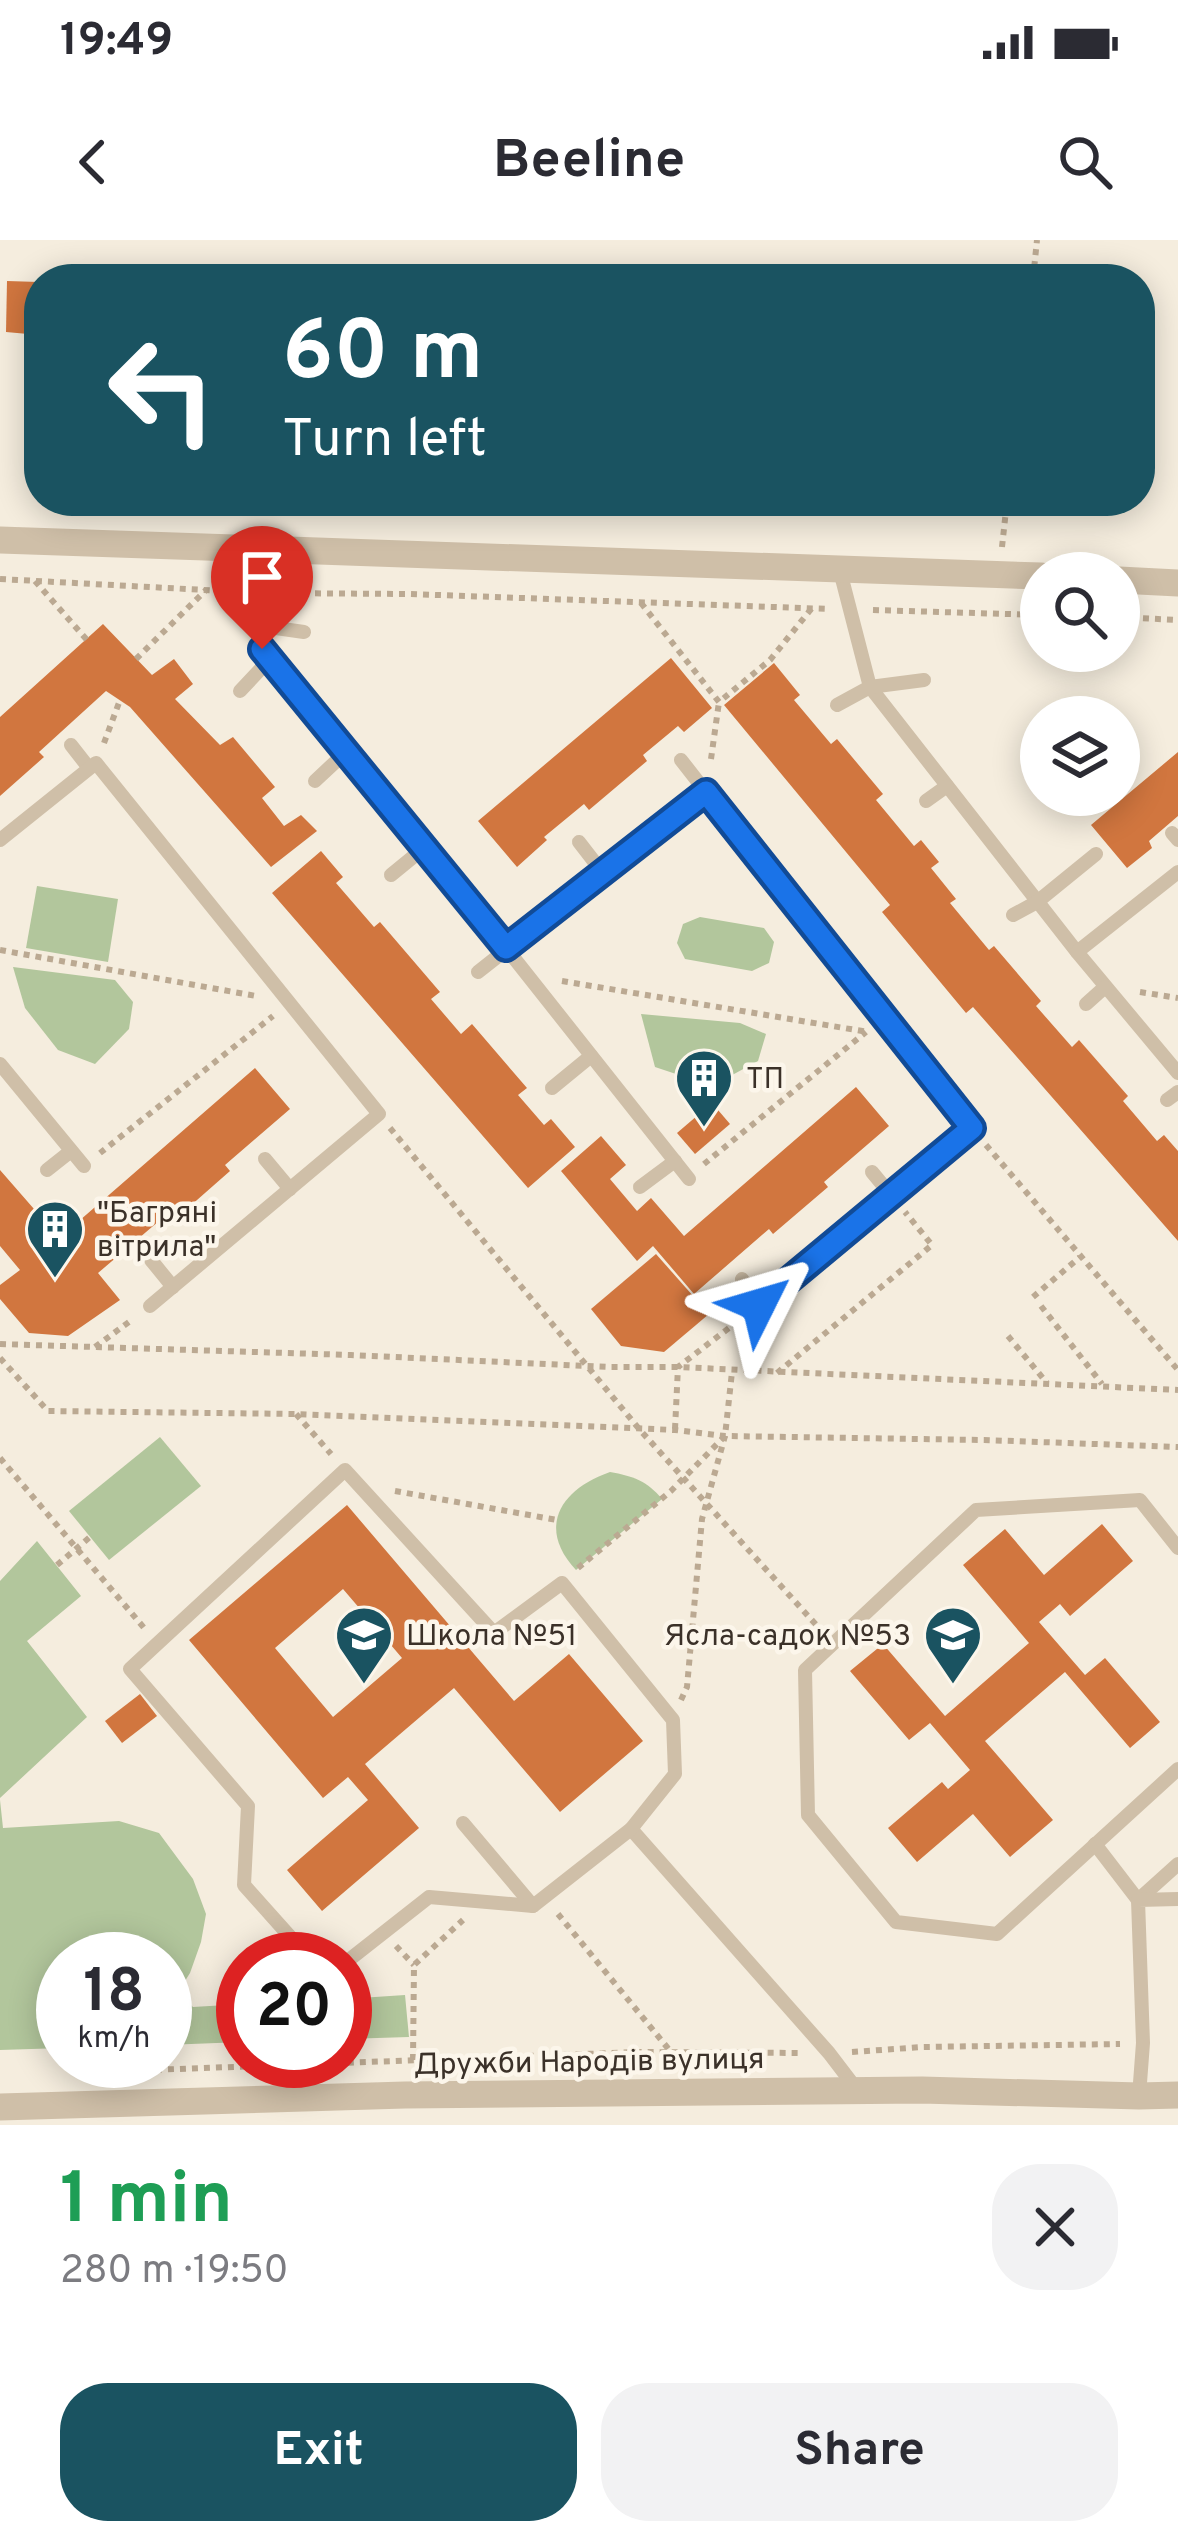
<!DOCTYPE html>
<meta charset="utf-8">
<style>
body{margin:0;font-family:Overpass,sans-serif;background:#f2f2f3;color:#2b2b33;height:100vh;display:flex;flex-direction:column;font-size:45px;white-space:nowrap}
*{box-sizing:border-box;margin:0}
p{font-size:39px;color:#7c7c81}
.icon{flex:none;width:66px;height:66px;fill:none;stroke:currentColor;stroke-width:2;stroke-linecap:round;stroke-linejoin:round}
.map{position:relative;height:1885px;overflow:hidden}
.details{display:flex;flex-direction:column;background:#fff;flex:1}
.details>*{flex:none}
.hud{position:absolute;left:24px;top:24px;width:1131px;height:252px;border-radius:48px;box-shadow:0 6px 30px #0003;background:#1a5361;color:#fff;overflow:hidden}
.controls{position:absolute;left:1020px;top:312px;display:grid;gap:24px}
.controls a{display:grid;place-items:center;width:120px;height:120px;border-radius:50%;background:#fff;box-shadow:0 6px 30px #0003;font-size:60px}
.speed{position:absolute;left:36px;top:1692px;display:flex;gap:24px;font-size:60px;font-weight:700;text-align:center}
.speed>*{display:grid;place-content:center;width:156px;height:156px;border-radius:50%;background:#fff;box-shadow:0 6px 30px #0003;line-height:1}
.speed small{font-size:30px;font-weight:400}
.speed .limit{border:18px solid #d22;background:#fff;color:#111}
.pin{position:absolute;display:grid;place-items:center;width:102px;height:102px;color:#fff;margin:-123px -51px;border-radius:50% 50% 50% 0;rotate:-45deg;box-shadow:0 0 12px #0007}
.pin .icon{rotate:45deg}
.me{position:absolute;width:132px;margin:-66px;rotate:50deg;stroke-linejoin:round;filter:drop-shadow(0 0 9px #0008)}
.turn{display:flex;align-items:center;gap:42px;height:252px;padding:0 60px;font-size:54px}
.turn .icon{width:156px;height:156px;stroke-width:2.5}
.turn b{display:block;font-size:84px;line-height:102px}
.round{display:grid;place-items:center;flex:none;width:126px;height:126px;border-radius:48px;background:#f2f2f3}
.headline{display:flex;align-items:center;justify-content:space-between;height:204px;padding:0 60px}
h1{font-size:72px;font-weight:700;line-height:90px;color:#1e9e55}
.button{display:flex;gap:24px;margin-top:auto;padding:24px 60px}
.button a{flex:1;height:138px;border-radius:48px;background:#1a5361;color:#fff;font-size:48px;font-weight:700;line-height:138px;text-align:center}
.button a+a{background:#f2f2f3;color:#2b2b33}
.status{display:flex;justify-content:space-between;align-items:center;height:84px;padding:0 60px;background:#fff;direction:ltr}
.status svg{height:33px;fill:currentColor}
header{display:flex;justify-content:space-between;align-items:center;height:156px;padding:0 60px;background:#fff;font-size:54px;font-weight:700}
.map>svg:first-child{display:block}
.green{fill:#b2c69c}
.building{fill:#d1763f;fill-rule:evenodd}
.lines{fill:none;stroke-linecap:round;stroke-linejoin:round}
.path{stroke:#bba992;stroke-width:6;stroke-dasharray:6 6;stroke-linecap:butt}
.service{stroke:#cfbfa8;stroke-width:14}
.minor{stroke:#cfbfa8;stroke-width:27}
.route-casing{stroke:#114b97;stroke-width:30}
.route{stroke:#1a73e8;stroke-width:21}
.labels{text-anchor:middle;stroke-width:9;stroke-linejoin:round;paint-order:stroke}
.poi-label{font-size:30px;fill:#3b3129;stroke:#fcf6eb;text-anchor:start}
.street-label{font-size:30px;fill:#3b3129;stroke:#fcf6eb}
</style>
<div class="status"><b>19:49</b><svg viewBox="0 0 49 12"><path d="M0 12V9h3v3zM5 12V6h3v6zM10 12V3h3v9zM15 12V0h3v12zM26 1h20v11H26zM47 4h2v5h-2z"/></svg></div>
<header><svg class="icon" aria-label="back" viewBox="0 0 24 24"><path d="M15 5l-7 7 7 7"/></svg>Beeline<svg class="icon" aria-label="search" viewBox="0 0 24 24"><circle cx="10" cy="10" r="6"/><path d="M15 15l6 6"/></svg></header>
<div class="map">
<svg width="1178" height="1885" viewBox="0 0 1178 1885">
<rect width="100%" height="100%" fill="#f5edde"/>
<!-- green -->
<g class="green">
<path d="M37 646 118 659 108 722 26 708Z"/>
<path d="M700 677 764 688 774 702 769 723 752 731 685 719 677 703 683 684Z"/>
<path d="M13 727 115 740 133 762 129 789 95 824 58 810 25 768Z"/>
<path d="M641 774 740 783 766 794 758 821 712 846 655 827Z"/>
<path d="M160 1197 201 1246 109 1320 69 1271Z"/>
<path d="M610 1232C633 1236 647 1241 662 1259L576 1330C536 1287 561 1249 610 1232Z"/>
<path d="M37 1301 81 1356 27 1401 87 1477 0 1558V1341Z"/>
<path d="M0 1560 3 1588 119 1581 159 1593 193 1639 206 1674 201 1702 190 1733 178 1752 193 1767 243 1764V1802L165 1805V1719H63V1808L0 1810Z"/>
<path d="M405 1755 409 1797 345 1799V1759Z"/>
</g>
<!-- building -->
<g class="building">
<path d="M7 41 39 42V95L6 92Z"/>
<path d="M103 384 152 435 174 419 193 444 175 459 220 505 233 497 275 547 262 558 284 586 301 575 317 591 271 627 130 467 106 451 39 512 44 517 0 556V477Z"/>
<path d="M671 418 712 468 684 492 678 486 643 515 647 521 589 570 584 564 544 597 547 600 517 627 478 581Z"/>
<path d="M774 423 800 455 794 460 831 504 837 499 883 554 876 560 914 606 921 600 939 622 931 628 956 659 950 663 989 710 994 706 1041 761 1036 766 1072 807 1079 800 1128 856 1123 861 1157 901 1164 895 1178 911V1001L973 767 966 773 882 672 890 665 724 465Z"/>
<path d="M1178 512V576L1149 601 1152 608 1127 628 1091 585Z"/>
<path d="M321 611 343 637 336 643 374 687 380 682 440 752 431 759 461 794 472 784 527 848 518 855 544 885 551 879 575 907 528 948 272 653Z"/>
<path d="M255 828 290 869 225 925 230 931 172 982 166 975 98 1033 120 1060 68 1096 29 1093 0 1059V1045L20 1030 0 1006V930L34 969 39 965 64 994Z"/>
<path d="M856 847 889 886 824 942 828 947 773 994 769 989 694 1054 653 1006 637 1021 561 931 601 896 626 925 610 939 637 971 651 958 684 996Z"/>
<path d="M712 863 730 884 695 914 677 893Z"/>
<path d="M656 1014 709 1074 664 1112 621 1106 591 1069Z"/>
<path d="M347 1265 514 1461 569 1414 643 1501 560 1572 454 1448 365 1524 419 1588 322 1671 287 1630 368 1560 348 1537 323 1558 189 1400ZM343 1349 402 1418 333 1477 275 1408Z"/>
<path d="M1102 1284 1133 1321 1070 1376 1060 1364 1039 1382 1085 1435 1105 1418 1160 1482 1130 1508 1065 1432 985 1501 1053 1580 1010 1617 973 1574 917 1622 888 1588 942 1542 948 1549 970 1530 930 1483 909 1500 850 1431 883 1404 945 1476 1029 1403 963 1325 1005 1289 1044 1335Z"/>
<path d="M140 1454 157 1476 122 1503 105 1481Z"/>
</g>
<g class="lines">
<!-- path -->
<g class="path">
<path d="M1033 39 1037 0"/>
<path d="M1002 307 1007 261"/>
<path d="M0 339 224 351"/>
<path d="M35 341 87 400"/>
<path d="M267 353 410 354 830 369"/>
<path d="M641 363 719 462 770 420 812 368"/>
<path d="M873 370 1041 375"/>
<path d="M1119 377 1178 380"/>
<path d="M136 419 206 350"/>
<path d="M104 503 120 460"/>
<path d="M711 519 719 462"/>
<path d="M0 710 256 756"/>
<path d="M562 741 868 792"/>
<path d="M1140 752 1178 758"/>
<path d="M390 888 640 1190 819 1388"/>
<path d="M986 905 1178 1130"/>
<path d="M100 913 273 776"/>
<path d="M704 924 866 792"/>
<path d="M1033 1057 1080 1017"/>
<path d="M1041 1066 1102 1144"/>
<path d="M1008 1096 1047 1143"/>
<path d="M0 1104 351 1115 609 1127H678L1178 1150"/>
<path d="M95 1107 133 1079"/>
<path d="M0 1118 48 1171 296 1174 675 1190 725 1196 984 1200 1178 1207"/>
<path d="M777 1133 932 1005 905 972"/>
<path d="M296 1174 331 1214"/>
<path d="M675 1189 678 1127 742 1078"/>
<path d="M0 1218 145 1389"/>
<path d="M395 1251 557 1280"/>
<path d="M57 1325 90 1297"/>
<path d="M578 1328 671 1251 725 1196 732 1132"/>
<path d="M681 1460 687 1447 702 1279 725 1196"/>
<path d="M558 1674 671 1812"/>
<path d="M396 1706 414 1725"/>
<path d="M852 1812 923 1807 1120 1804"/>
<path d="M413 1820 414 1725 463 1680"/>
<path d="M96 1832 638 1812 803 1813"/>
</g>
<!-- service -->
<g class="service">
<path d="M232 310 262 409 506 708 689 939"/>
<path d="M840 331 870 447 1077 712 1178 833"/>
<path d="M254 385 304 392"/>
<path d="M240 451 270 419"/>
<path d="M837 465 870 447 924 440"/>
<path d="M71 505 89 528"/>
<path d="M681 520 706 552"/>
<path d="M315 541 346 512"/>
<path d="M926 561 947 546"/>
<path d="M1172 593 1178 600"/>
<path d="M0 600 96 523 379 874 150 1066"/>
<path d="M579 602 603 633"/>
<path d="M391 635 424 608"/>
<path d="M1013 675 1037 662 1096 614"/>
<path d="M1077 712 1178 632"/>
<path d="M478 732 706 552 972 888 759 1065 742 1039"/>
<path d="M1086 764 1105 747"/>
<path d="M0 824 84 926"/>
<path d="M552 848 591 816"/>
<path d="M1167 860 1178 852"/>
<path d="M265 919 290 949"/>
<path d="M47 930 71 911"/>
<path d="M872 932 891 955"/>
<path d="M640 947 675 921"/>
<path d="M151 1020 173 1047"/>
<path d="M1178 1308 1140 1260 976 1270 805 1430 808 1575 896 1682 997 1694 1178 1529"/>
<path d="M463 1583 533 1666"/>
<path d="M631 1589 829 1813 858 1851"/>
<path d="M1095 1604 1138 1660 1178 1624"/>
<path d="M310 1719 244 1645 248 1566 130 1429 345 1230 494 1393 562 1343 673 1480 675 1534 631 1589 533 1666 429 1657 345 1723"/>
<path d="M1139 1856 1143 1803 1138 1660 1178 1659"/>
</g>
<!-- minor -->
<g class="minor">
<path d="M0 300 1041 336"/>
<path d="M1119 340 1178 343"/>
<path d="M0 1867 405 1855 922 1850 1139 1856 1178 1855"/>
</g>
</g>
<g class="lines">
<!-- route casing -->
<g class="route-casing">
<path id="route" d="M262 409 506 708 706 552 972 888 759 1065"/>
</g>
<!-- route -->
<use href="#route" class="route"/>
</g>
<!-- icons -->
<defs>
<g id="building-pin" transform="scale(3)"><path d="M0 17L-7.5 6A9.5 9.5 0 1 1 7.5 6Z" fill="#1a5361" stroke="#fcf6eb"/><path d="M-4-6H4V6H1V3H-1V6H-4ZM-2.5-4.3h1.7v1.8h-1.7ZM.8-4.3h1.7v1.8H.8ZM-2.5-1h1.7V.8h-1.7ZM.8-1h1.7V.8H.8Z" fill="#fff"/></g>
<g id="school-pin" transform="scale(3)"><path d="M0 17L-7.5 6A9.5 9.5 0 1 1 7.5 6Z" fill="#1a5361" stroke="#fcf6eb"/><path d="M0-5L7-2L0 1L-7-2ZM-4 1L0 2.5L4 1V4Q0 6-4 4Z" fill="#fff"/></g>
</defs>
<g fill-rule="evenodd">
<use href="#building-pin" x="704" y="838"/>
<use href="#building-pin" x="55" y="989"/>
<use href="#school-pin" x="364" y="1395"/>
<use href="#school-pin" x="953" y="1395"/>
</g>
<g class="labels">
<!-- poi labels -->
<g class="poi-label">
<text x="746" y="848">ТП</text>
<text x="97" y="982">"Багряні<tspan x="97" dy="34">вітрила"</tspan></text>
<text x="406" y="1405">Школа №51</text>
<text x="911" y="1405" text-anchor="end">Ясла-садок №53</text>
</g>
<!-- street labels -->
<g class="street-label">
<text transform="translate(589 1821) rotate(-1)" y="10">Дружби Народів вулиця</text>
</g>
</g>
</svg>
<div class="controls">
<a><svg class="icon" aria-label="search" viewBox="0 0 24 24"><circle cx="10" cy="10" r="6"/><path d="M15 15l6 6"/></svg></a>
<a><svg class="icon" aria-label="layers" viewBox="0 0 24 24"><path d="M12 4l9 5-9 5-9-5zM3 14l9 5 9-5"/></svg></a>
</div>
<div class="speed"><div>18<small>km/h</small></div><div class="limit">20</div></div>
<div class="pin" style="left:262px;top:409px;background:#d93025"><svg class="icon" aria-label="arrive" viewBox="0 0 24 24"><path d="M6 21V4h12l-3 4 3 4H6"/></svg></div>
<svg class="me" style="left:759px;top:1065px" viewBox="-20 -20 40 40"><path d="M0-17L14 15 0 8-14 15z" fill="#1a73e8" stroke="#fff" stroke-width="4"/></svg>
<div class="hud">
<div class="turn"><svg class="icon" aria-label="left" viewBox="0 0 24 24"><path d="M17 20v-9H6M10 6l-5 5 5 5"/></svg><div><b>60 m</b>Turn left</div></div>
</div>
</div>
<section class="details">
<div class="headline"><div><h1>1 min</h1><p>280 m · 19:50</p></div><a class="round"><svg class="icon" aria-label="close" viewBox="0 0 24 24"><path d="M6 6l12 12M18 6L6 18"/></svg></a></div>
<div class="button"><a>Exit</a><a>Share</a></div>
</section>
